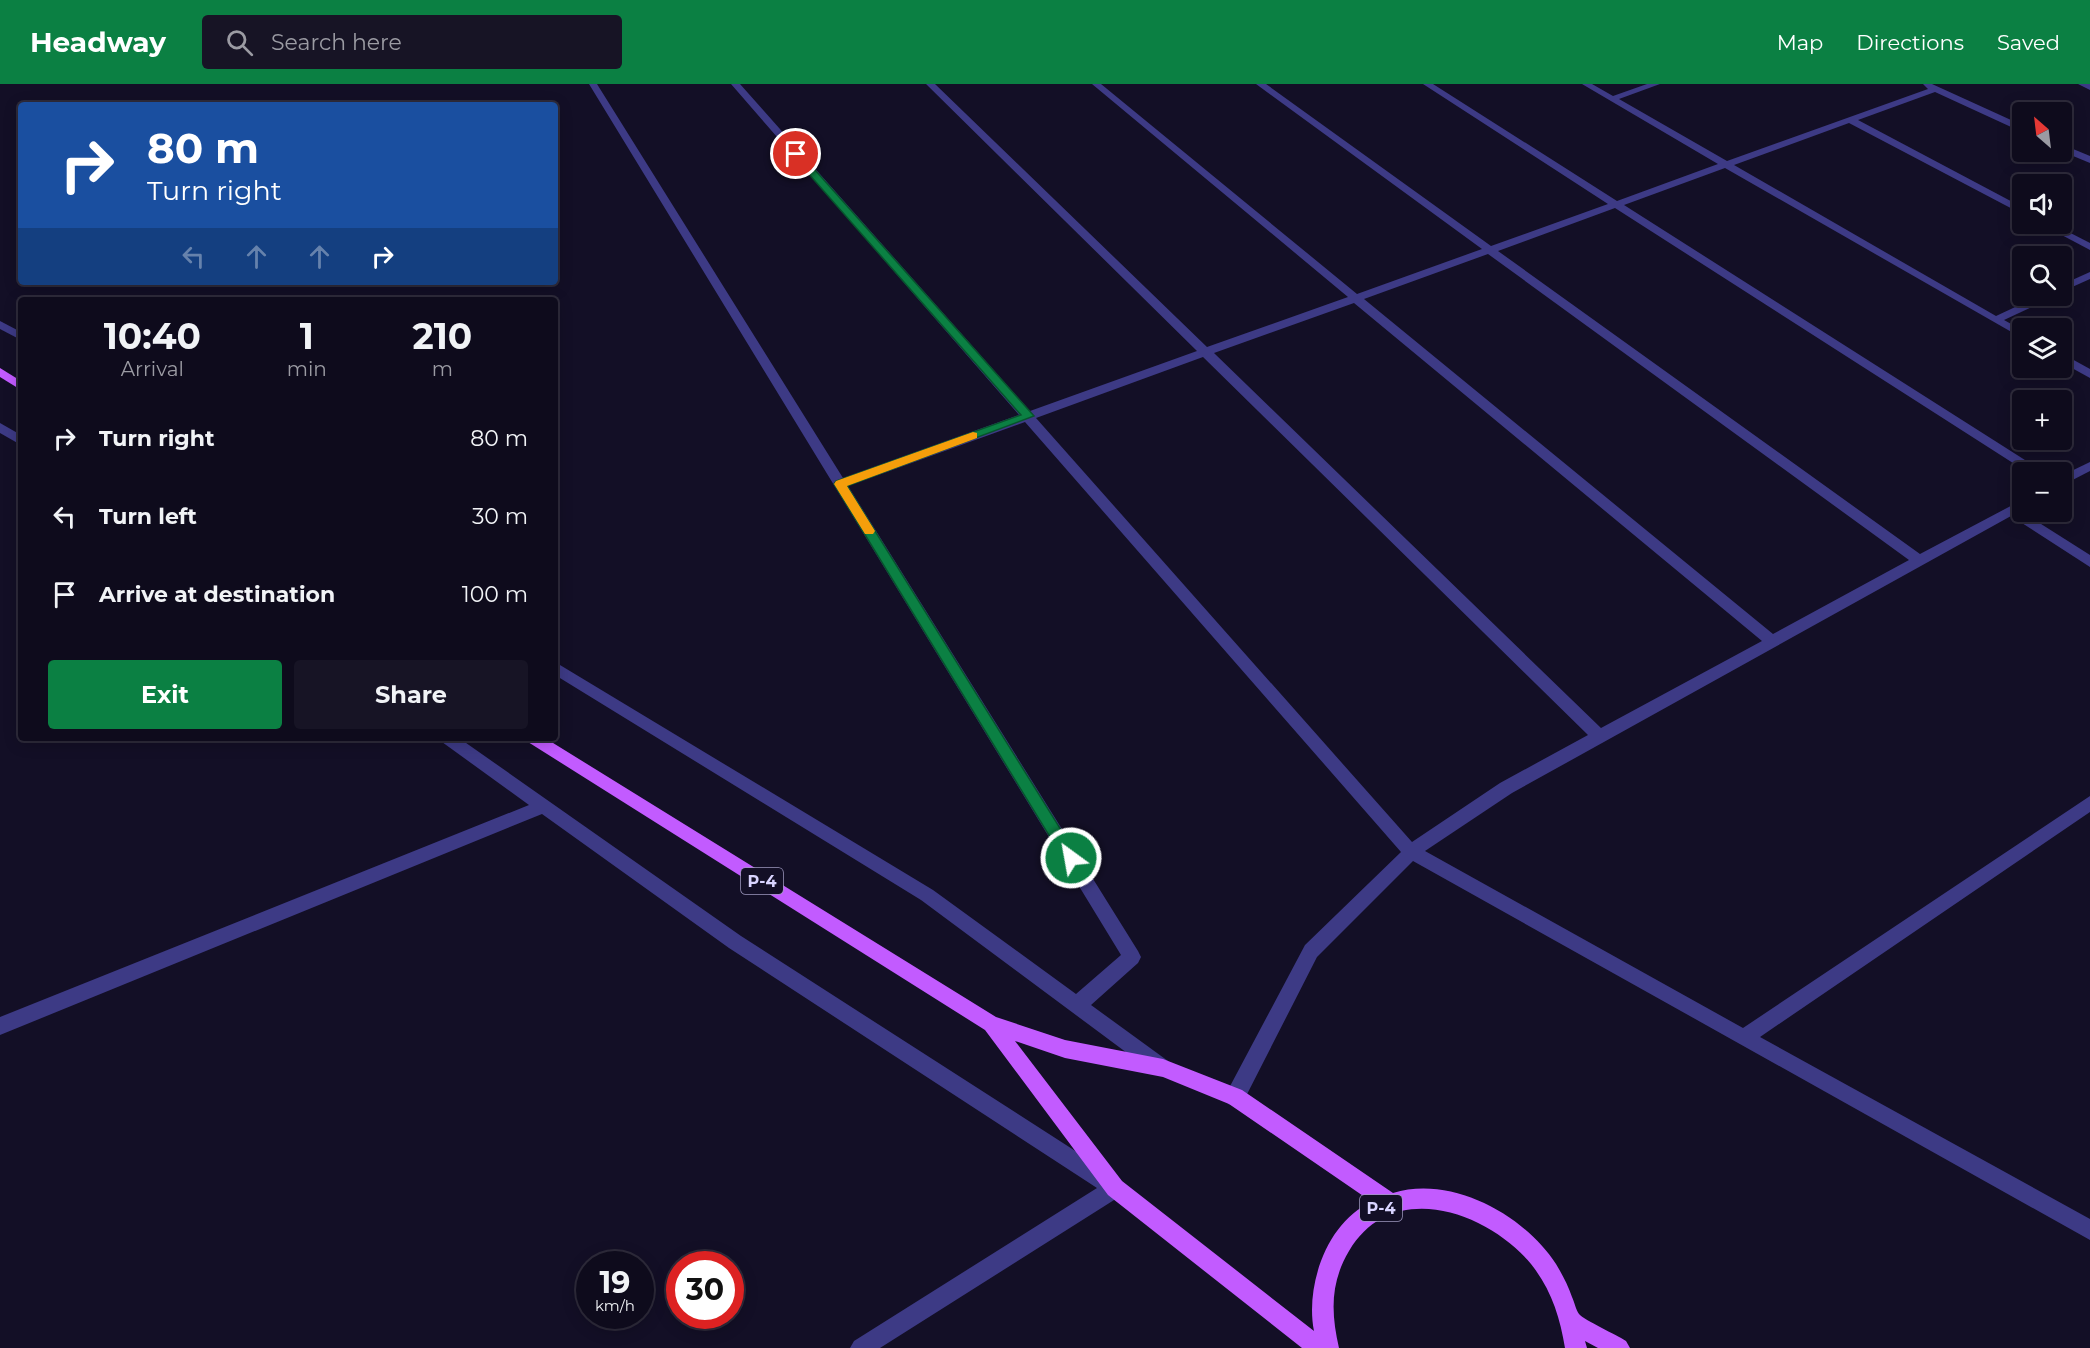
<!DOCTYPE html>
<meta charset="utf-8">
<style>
body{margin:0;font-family:Montserrat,sans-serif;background:#171425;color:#f1f3f6;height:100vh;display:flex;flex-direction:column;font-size:22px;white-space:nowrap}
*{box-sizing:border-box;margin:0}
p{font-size:20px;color:#9b9ba3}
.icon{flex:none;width:33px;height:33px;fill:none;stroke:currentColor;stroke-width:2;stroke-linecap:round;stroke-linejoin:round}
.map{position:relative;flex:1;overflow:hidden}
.panel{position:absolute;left:18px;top:213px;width:540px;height:444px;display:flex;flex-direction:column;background:#0e0b1c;border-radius:6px;box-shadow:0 3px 15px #0003,0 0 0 2px #2e2b3b}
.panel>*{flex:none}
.guide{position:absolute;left:18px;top:18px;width:540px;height:183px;border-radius:6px;box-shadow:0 3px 15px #0003,0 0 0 2px #2e2b3b;background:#1a4fa0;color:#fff;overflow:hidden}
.needle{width:39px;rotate:332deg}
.controls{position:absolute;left:2012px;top:18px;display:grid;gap:12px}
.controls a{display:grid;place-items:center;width:60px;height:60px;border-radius:6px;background:#0e0b1c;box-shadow:0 3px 15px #0003,0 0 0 2px #2e2b3b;font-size:30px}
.speed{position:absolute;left:576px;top:1167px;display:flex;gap:12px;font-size:30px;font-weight:700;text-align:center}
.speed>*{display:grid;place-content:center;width:78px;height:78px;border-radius:50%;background:#0e0b1c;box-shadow:0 3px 15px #0003,0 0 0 2px #2e2b3b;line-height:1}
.speed small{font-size:15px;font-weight:400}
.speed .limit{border:9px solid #d22;background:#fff;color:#111}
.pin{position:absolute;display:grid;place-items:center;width:51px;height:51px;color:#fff;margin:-26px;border:3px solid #fff;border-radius:50%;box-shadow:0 2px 6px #0007}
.me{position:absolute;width:66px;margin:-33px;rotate:328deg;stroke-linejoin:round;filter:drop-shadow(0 0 4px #0008)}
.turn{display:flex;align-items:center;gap:21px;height:126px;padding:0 30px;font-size:27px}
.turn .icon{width:78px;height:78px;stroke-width:2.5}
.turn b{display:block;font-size:42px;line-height:51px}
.lanes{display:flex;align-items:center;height:57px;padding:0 30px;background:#0003;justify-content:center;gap:30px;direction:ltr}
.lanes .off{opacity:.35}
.eta{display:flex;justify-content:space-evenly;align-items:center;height:102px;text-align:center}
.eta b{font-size:36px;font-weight:700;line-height:42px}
.action{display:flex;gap:12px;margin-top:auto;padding:12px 30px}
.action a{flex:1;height:69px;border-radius:6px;background:#0b8043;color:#fff;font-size:24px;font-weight:700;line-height:69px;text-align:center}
.action a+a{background:#171425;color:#f1f3f6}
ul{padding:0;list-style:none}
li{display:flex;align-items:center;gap:18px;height:78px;padding:0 30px}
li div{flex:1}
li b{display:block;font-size:22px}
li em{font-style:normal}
header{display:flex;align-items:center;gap:36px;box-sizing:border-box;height:84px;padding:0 30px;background:#0b8043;color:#fff}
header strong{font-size:28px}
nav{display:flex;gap:33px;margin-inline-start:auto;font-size:21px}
.search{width:420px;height:54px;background:#171425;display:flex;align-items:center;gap:15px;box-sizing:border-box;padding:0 21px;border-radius:6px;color:#9b9ba3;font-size:22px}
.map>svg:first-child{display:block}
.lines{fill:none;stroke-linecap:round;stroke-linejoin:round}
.minor{fill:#3d3a85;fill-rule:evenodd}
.major{fill:#c25bff;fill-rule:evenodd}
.route{fill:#0b8043;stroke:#07532c;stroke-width:1.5}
.slow{fill:#f59e0b}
.labels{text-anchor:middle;stroke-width:4.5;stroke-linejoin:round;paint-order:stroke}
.shield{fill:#130f26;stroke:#9e99be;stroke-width:1.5}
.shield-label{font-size:16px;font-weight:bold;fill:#d9d4ff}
</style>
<header>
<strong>Headway</strong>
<div class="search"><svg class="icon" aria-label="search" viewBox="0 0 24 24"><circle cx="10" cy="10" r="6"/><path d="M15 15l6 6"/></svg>Search here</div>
<nav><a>Map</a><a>Directions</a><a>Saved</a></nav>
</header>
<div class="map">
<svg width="2090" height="1264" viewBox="0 0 2090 1264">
<rect width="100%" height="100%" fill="#130f26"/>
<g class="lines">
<!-- minor -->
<g class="minor">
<path d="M589 0H597L843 394 1019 331 731 0H740L1030 327 1197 267 926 0H935L1207 263 1348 213 1092 0H1101L1357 210 1482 165 1256 0H1266L1491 162 1608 120 1423 0H1433L1617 117 1718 80 1582 0H1592L1613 12 1647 0H1660L1619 15 1727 77 1928 5 1923 0H1932L2022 41V48L1935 8 1858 36 2022 123V130L1849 39 1734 81 1996 232 2039 212H2052L2051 214 2004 236 2022 246V254L1725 84 1624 121 2039 385 2041 388H2027L1615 124 1498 167 1920 470 2022 416V428L2090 471V483L2011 432 1512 709 1425 767 1743 944 2090 712V728L1760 953 2090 1135V1156L1413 777 1317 873 1242 1020 1235 1022 1228 1020 1226 1013 1228 1006 1305 861 1401 768 1025 338 848 402 1138 867 1141 873 1138 879 1091 921 1168 977 1170 983 1168 989 1161 992 1154 989 921 816 555 591V578L933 806 1076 910 1121 871ZM1488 170 1909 476 1773 550 1364 215ZM1354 219 1762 557 1601 644 1214 269ZM1203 273 1588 651 1500 699 1412 758 1036 334Z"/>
<path d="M2078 0H2090V6Z"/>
<path d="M2061 60 2090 72V79L2061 67Z"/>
<path d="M2041 140H2053L2090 159V166Z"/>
<path d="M2090 188V195L2061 208V201Z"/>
<path d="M0 237 21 248V256L0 245Z"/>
<path d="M2061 269 2090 285V294L2061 278Z"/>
<path d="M0 339 21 351V361L0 349Z"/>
<path d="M2090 378V387L2061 402V392Z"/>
<path d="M439 654H459L741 852 1122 1097 1125 1104 1122 1111 880 1264H850L854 1257 1097 1104 729 864 542 730 0 951V933L529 721 442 658Z"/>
</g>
<!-- major -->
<g class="major">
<path d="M0 284 21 297V306L0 293Z"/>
<path d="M525 654H545L996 933 1065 956 1163 975 1242 1006 1393 1109C1452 1091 1524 1131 1556 1180 1562 1190 1568 1201 1572 1213 1574 1217 1576 1226 1579 1230 1584 1236 1617 1251 1626 1257L1630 1264H1598L1585 1257 1587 1264H1565C1560 1233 1551 1205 1531 1180 1487 1127 1392 1094 1349 1167 1330 1199 1331 1229 1339 1264H1302L1108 1111 985 946 528 658ZM1015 957 1065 974 1163 993 1229 1020 1372 1118C1327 1137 1305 1202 1314 1247L1122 1097Z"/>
</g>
</g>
<!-- route -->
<path class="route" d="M793 68H799L1034 332 847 402 1076 770 1078 774 1076 779 1071 781 1066 779 834 400 836 397 1021 331 793 72Z"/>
<!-- slow -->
<path class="slow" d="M973 348 977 349V354L847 402 875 447 873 450H865L834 400 836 397Z"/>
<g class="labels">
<!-- shield labels -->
<g class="shield">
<rect x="741" y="784" width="42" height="26" rx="4.5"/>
<rect x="1360" y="1111" width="42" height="26" rx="4.5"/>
</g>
<g class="shield-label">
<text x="762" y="803">P-4</text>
<text x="1381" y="1130">P-4</text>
</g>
</g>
</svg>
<div class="controls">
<a><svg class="needle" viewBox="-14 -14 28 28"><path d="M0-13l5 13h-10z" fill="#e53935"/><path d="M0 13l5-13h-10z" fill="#9b9ba3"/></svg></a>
<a><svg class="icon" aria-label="sound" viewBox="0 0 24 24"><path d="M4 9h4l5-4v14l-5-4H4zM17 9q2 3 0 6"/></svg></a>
<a><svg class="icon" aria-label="search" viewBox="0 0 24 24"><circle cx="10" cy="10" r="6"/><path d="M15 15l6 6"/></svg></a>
<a><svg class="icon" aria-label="layers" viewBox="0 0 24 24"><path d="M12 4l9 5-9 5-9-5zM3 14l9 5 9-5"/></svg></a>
<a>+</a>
<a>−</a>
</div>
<div class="speed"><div>19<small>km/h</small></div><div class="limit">30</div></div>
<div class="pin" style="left:796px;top:70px;background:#d93025"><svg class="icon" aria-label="arrive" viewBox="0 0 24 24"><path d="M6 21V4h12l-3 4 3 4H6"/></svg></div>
<svg class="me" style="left:1071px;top:774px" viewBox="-20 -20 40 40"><circle r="17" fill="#0b8043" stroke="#fff" stroke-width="3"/><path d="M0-11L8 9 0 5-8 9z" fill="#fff"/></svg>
<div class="guide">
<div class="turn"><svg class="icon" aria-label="right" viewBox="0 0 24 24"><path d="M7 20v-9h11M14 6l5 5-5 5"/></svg><div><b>80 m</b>Turn right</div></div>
<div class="lanes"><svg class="icon off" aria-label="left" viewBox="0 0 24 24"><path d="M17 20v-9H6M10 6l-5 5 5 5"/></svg><svg class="icon off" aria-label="ahead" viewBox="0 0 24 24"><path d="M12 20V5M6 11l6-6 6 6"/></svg><svg class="icon off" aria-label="ahead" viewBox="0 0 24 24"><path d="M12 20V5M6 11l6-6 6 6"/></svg><svg class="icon" aria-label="right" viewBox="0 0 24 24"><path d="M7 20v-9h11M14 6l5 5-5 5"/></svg></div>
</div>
<section class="panel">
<div class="eta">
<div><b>10:40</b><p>Arrival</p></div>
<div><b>1</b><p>min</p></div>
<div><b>210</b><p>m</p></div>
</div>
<ul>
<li><svg class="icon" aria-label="right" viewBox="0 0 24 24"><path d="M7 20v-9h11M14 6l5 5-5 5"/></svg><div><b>Turn right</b></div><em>80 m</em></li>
<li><svg class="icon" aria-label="left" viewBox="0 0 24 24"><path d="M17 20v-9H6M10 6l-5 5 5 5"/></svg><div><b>Turn left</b></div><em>30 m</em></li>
<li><svg class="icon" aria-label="arrive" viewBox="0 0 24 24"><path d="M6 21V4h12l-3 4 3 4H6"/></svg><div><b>Arrive at destination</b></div><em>100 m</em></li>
</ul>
<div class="action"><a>Exit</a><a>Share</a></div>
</section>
</div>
